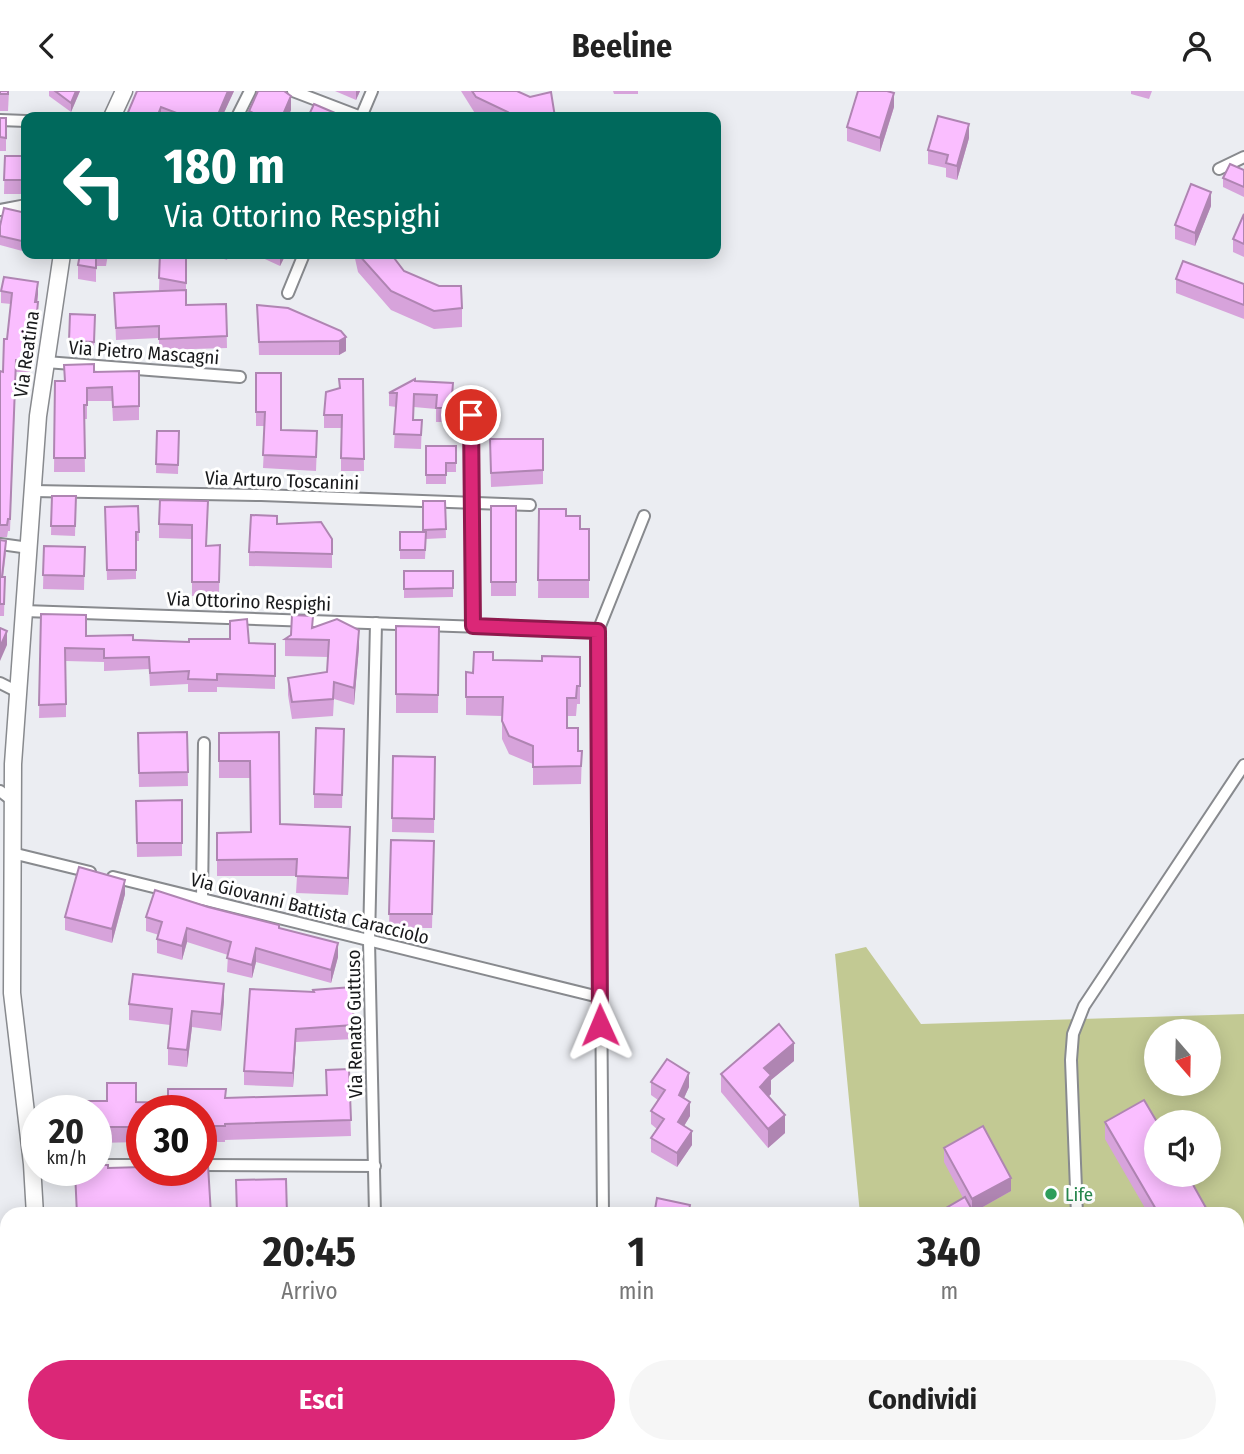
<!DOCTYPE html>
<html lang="it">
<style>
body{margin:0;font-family:"Fira Sans Condensed",sans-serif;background:#f6f6f6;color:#222;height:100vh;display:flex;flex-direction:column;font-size:26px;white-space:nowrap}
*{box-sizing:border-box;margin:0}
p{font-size:23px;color:#767676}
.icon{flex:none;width:38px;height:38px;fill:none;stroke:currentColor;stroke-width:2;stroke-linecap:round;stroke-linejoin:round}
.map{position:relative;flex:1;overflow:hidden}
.drawer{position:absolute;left:0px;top:1116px;width:1244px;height:247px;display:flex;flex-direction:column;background:#fff;border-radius:21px 21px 0 0;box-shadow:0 4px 18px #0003}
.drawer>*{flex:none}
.top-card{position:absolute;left:21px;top:21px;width:700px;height:147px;border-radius:14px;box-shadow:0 4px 18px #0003;background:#00695c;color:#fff;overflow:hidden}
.needle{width:46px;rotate:160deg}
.fabs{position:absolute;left:1144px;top:928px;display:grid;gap:14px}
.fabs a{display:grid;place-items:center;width:77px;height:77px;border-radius:50%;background:#fff;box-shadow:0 4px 18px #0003;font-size:35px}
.speed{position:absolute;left:21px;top:1004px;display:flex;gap:14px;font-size:35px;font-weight:700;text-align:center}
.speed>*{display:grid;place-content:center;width:91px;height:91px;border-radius:50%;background:#fff;box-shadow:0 4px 18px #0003;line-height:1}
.speed small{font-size:18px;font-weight:400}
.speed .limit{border:10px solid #d22;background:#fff;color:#111}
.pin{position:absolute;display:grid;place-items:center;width:60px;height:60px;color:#fff;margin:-30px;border:4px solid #fff;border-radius:50%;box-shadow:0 2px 7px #0007}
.me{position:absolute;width:77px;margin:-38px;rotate:359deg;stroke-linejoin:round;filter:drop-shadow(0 0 5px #0008)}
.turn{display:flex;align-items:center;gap:24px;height:147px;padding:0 28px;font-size:32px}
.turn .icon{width:91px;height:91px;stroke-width:2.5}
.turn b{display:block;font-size:49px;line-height:60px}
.eta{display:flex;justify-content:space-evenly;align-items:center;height:119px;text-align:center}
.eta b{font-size:42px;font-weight:700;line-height:49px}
.cta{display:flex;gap:14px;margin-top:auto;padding:14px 28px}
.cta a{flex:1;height:80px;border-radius:42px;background:#db2777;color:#fff;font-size:28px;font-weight:700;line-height:80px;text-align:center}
.cta a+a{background:#f6f6f6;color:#222}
header{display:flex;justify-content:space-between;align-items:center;height:91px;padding:0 28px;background:#fff;font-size:32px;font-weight:700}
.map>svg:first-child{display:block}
.garden{fill:#c2c993;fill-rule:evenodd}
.water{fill:url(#water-waves)}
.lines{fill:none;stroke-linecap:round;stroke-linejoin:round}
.street-casing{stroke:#888a8e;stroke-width:14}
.secondary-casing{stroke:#888a8e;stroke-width:19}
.street{stroke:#fff;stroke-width:10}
.secondary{stroke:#fff;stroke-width:16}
.wall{fill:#d7a3db}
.shaded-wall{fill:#af85b2}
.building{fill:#fabeff;stroke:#af85b2;stroke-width:2}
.route-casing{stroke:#8e194d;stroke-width:18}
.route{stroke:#db2777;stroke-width:12}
.leisure-dot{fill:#2e9e5b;stroke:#fff;stroke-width:2.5}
.labels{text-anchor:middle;stroke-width:6;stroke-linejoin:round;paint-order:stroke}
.street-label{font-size:19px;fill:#18191b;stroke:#fff}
.leisure-label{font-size:19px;fill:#27864d;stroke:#fff;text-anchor:start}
</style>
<header><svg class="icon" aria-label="back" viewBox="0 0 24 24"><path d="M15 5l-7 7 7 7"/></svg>Beeline<svg class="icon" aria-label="person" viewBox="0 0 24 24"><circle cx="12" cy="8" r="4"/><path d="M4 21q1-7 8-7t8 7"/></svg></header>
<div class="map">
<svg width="1244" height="1363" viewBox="0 0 1244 1363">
<defs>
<pattern id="water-waves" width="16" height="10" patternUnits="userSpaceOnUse" patternTransform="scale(1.75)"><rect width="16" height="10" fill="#50a0d1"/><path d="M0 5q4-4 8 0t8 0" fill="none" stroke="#4182a9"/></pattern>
</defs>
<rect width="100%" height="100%" fill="#ebedf2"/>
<!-- garden -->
<path class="garden" d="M866 856 921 933 1244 923V1363H883L882 1356H1237V1124L860 1123 835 863ZM1157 940H1209V992H1157ZM1157 1031H1209V1083H1157Z"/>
<!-- water -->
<path class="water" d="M1037 1356H1086L1089 1363H1033Z"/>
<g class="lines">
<!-- street casing -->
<g class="street-casing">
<g id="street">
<path d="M293 0 361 26"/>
<path d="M237 26 250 0"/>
<path d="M361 26 372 0"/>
<path d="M0 29 26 30"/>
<path d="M1219 78 1244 66"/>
<path d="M0 119 26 114"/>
<path d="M288 202 304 163"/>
<path d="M46 271 240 286"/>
<path d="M471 324 473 535"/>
<path d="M33 400 261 404 530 414"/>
<path d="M0 453 29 457"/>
<path d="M24 520 598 540"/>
<path d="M0 592 18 601"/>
<path d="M0 700 13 710"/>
<path d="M12 762 90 781"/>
<path d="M113 786 599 906"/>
<path d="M202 808 204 652"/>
<path d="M96 1074H142"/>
<path d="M201 1074 375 1075"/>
<path d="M375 1124 369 850 376 532"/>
<path d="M603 1124 598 540 644 425"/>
<path d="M1077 1124 1071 969 1073 943 1084 915 1244 674"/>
<path d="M0 1153 7 1148"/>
<path d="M604 1363V1356"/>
</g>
</g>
<!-- secondary casing -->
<g class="secondary-casing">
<g id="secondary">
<path d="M112 26 124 0"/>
<path d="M35 1124 32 1073 12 902 13 673 38 325 62 163"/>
<path d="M47 1356 48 1363"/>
</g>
</g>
<!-- street -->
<use href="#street" class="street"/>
<!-- secondary -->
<use href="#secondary" class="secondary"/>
</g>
<!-- wall -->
<g class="wall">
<path d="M0 0H9L8 20H0Z"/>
<path d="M49 0H80L71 21 49 5Z"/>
<path d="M137 0H234L222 26H126Z"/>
<path d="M335 0H360L356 9Z"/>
<path d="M461 0H517L555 26H481L476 24Z"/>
<path d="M613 0H638V3H614Z"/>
<path d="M1131 0H1152L1149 8 1131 3Z"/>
<path d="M894 16 880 61 847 50V36Z"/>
<path d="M291 19 288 26H249V20Z"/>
<rect x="0" y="27" width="6" height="33"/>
<path d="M969 47 957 89 946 86V77L928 73V59Z"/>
<path d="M5 65H26V103H4Z"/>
<path d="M1244 79V106L1223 96V87Z"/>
<path d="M1211 115 1195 155 1175 148V134Z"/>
<path d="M26 122V161L0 154V135Z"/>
<path d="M1244 123V166L1233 161V148Z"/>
<path d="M80 163H108L106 175H96V191L78 188V174Z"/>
<path d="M160 163H186V214L226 213 227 257 159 259V247L116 249 114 202 159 200Z"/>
<path d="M209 163H229L227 169Z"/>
<path d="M254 163H286L280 175Z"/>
<path d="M354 163H391L404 180 462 217V236L434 238 391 219 358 181Z"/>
<path d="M1176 188 1244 193V228L1176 202Z"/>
<path d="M1 200 38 203 36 243H31L30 281H16L10 440H8L7 446H0V280L3 281 11 213 1 212Z"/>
<path d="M257 214 341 240 346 260 339 264H259Z"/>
<path d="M70 223 95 224 94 260 69 259Z"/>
<path d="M139 280V329L113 330 112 310H87V328H84L85 381H54L55 290H65L94 281Z"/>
<path d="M256 282 281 339 317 354 316 380 263 377 265 335H256Z"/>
<path d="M339 288H363L364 380H341V337H324V324L339 297Z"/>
<path d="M415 290 453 306 451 331H436V318L414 316 413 329H422L421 358 394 357 396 316 389 315V302Z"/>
<path d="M157 340H179L178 383 156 382Z"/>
<path d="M543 348V393L491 396 490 361Z"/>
<path d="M426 355H456V381H446V393H426Z"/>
<path d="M52 405H76L75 445 51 444Z"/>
<path d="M423 410H445L446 447 426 448 425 468H400V441H423Z"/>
<path d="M138 415 139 450H136V488L107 489 105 416Z"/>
<rect x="491" y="415" width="25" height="90"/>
<path d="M539 418 566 425 580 438H589V507H538Z"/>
<path d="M208 424 206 455 220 454 219 504 192 505V448L159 447V433Z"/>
<path d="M277 433 332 448V477L249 475V461Z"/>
<path d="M0 449 6 462 3 486H5L4 525H0Z"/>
<path d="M44 455 85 456 84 499 43 498Z"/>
<path d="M404 480H453V506L404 507Z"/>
<path d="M41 523 86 545 189 551 275 553V598L217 596V601H188V593L150 595 149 578 104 580V571L66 570V626L39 627Z"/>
<path d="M396 535 439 536 438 622H396Z"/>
<path d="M313 537 359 556 354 614 334 608 333 625 292 628 288 604V587L327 581 328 566 285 565V548Z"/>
<path d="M580 566V613H577L576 625H567V637L578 660H582L581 693 533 694V673L509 663 502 648V625L466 624V581L473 582 493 569 542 570Z"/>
<path d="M344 638 342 717H314V703Z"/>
<path d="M187 641 188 695 139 696 138 642Z"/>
<path d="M279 641 280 733 350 753 348 804 296 802 297 785H217V742L251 741 250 687H219V642Z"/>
<path d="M393 665 435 666 434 742 392 741Z"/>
<path d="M182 709V765L137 766 136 710Z"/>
<path d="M391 749 434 750 432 837H389Z"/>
<path d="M125 803 112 852 65 839V826Z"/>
<path d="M208 816 279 837 338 866 331 892 256 871 252 887 227 881 228 864 187 851 182 869 157 862V848L159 844 146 840V826Z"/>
<path d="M314 901 354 934V948L296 951 293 996 244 994V980Z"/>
<path d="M224 910 221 940 192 936 187 976 168 974V957L170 934 129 929V913Z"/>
<path d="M794 970 771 989V1003L769 1005 785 1042 768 1057 721 1001V983Z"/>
<path d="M349 978 351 1045 225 1049V1051H201V1020H142V1051L96 1052V1020L136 1011 168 1012 225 1007 326 1004Z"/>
<path d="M651 991 689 996 684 1007 690 1025 684 1035 692 1054 677 1076 651 1061V1047L657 1038 651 1033V1020L658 1009 651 1004Z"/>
<path d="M1105 1031 1210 1124H1149L1105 1048Z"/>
<path d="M944 1057 1011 1100 974 1121 963 1107 944 1071Z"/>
<rect x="149" y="1356" width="46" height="7"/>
<path d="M1204 1356H1237L1243 1360 1239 1362 1240 1363H1207Z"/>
</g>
<!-- shaded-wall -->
<g class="shaded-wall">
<path d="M76 0H80L71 21V12Z"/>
<path d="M228 0H234L222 26H217Z"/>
<path d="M356 0H360L356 9Z"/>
<path d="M894 2V16L880 61V47Z"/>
<path d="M291 5V19L288 26H282Z"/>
<path d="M161 16V26H157Z"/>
<path d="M969 33V47L957 89V75Z"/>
<path d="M1211 101V115L1195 155V142Z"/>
<path d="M280 163H286L280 175Z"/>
<path d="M38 191V203L35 223V211Z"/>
<path d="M346 246V260L339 264V250Z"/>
<path d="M359 539V556L354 614V597Z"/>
<path d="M7 540V554L0 570V556Z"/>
<path d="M350 736V753L348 804V787Z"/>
<path d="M125 789V803L112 852V838Z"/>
<path d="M187 837V851L182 869V855Z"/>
<path d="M338 852V866L331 892V879Z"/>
<path d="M256 857V871L252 887V874Z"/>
<path d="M224 893V910L221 940V923Z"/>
<path d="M192 920V936L187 976V959Z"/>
<path d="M296 938V951L293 996V982Z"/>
<path d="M794 952V970L771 989V1003L760 1014V996L764 977Z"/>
<path d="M689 982V996L679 1018V1004Z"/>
<path d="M690 1011V1025L678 1045V1031Z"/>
<path d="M785 1024V1042L768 1057V1038Z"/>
<path d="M692 1040V1054L677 1076V1062Z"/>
<path d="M1011 1087V1100L972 1122V1108Z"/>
<path d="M1244 1214V1231L1237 1235V1218Z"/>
<path d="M1244 1317V1330L1237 1334V1320Z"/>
<path d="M1243 1346V1360L1238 1363 1233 1356H1237V1349Z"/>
</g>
<!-- building -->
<g class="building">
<rect x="0" y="0" width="8" height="3"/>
<path d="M55 0H76L71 12Z"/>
<path d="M137 0H228L217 26H187L161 16 157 26H126Z"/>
<path d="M258 0H284L291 5 282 26H262L249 20Z"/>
<path d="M472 0H517L530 6 551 1 555 26H518L476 6Z"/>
<path d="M858 0H887L894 2 880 47 847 36Z"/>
<path d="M314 13 342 25V26H308Z"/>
<path d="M938 25 969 33 957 75 946 72 948 64 928 59Z"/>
<path d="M0 27H6V47L0 46Z"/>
<path d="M5 65H26V89H4Z"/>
<path d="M1230 73 1244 79V96L1223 87Z"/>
<path d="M1191 93 1211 101 1195 142 1175 134Z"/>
<path d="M4 117 26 122V151L0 145V135Z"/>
<path d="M1244 123V153L1233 148Z"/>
<path d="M80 163H96V177L78 174Z"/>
<path d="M160 163H186V192L159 187Z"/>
<path d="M358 163H391L404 180 439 195H461L462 217 434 220 391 200Z"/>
<path d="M1183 170 1244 193V214L1176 188Z"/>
<path d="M4 186 38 191 35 211H38L36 231H31L30 269H16L10 428H8L7 434H0V280L3 281 4 248H7L12 202 1 200Z"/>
<path d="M186 199V214L226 213 227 245 159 248V235L116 237 114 202Z"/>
<path d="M257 214 288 217 341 240 346 246 339 250 259 251Z"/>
<path d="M70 223 95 224 94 251 69 250Z"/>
<path d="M94 273V281L139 280V315L113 316 112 296 87 297V314H84L85 367H54L55 290H65L64 274Z"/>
<path d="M256 282H281V339L317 340 316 366 263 364 265 321H256Z"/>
<path d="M339 288H363L364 368 341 367 342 324H324L326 301 340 297Z"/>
<path d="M415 288V290L453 292 451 317H436L437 304 414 303 413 329H422L421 344 394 343 397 302H389Z"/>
<path d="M157 340H179L178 374 156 373Z"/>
<path d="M490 348H543V379L491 382Z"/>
<path d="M426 355H456V372H446V384H426Z"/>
<path d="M52 405H76L75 435H51Z"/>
<path d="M160 409 208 410 206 455 220 454 219 491H192V434L159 433Z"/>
<path d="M423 410H445L446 438 423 439Z"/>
<path d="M138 415 139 441H136V479H107L105 416Z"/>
<rect x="491" y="415" width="25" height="76"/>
<path d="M539 418H566V425H580V438H589V489H538Z"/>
<path d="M251 424 277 425V433L321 431 332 448V463L249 461Z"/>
<path d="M400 441H426L425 459H400Z"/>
<path d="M0 449 6 450 2 486H5L4 513H0Z"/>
<path d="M44 455 85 456 84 485 43 484Z"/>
<path d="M404 480H453V497L404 498Z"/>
<path d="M41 523 86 524V545L133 544V549L189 551V548H230V530L247 528 249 552 275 553V585L217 583V589L188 588 189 580 150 582 149 566 104 567V558L65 557 66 613 39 614Z"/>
<path d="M292 524 313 525 312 537 337 528 359 539 354 597 334 591 333 608 292 611 288 587 327 581 329 549 285 548 291 544Z"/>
<path d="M396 535 439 536 438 604 396 603Z"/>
<path d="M0 537 7 540 0 556Z"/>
<path d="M474 561H493V569L542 570V565L580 566V595H577L576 607H567V637H578V660H582L581 675 533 676V655L509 645 502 630 503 606H466V581L473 582Z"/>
<path d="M316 637 344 638 342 704 314 703Z"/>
<path d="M187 641 188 681 139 682 138 642Z"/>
<path d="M279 641 280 733 350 736 348 787 296 785 297 768 217 769V742L251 741 250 670H219V642Z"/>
<path d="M393 665 435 666 434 728 392 727Z"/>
<path d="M182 709V752H137L136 710Z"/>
<path d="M391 749 434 750 432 823H389Z"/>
<path d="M79 776 125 789 112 838 65 826Z"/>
<path d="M155 799 208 816 279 834V837L338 852 331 879 256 857 252 874 227 867 231 851 187 837 182 855 157 848 162 831 146 826Z"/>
<path d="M133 883 224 893 221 923 192 920 187 959 168 957 172 918 129 913Z"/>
<path d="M352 896 354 934 296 938 293 982 244 980 250 898 314 901 313 899Z"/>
<path d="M779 933 794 952 764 977 771 984 760 996 785 1024 768 1038 721 983Z"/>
<path d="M667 968 689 982 679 1004 690 1011 678 1031 692 1040 677 1062 651 1047 664 1028 651 1020 665 999 651 991Z"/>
<path d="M349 978 351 1029 225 1033V1035H201V1020H142V1036H96V1020H86V1010H107V992H136V1011L168 1012V998H226L225 1007 327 1004 326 979Z"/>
<path d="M1144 1009 1157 1031V1083H1187L1210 1124H1150L1157 1120 1105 1031Z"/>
<path d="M983 1035 1011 1087 972 1108 944 1057Z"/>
<path d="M96 1074H108V1077L142 1076V1080H201V1074H208L211 1124H77L75 1080H96Z"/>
<path d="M286 1088 287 1124H237L236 1089Z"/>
<path d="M965 1106 975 1124H934Z"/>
<path d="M657 1107 690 1114 688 1124H654Z"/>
<path d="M1237 1192 1244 1204V1214L1237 1218Z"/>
<path d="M1237 1304 1244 1316 1237 1320Z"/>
<path d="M1237 1335 1243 1346 1237 1349Z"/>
<rect x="83" y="1356" width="37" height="7"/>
<path d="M149 1356H195V1359L149 1361Z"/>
<rect x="227" y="1356" width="32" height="7"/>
<path d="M319 1356H572L573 1363H319Z"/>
<path d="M656 1356H691V1363H657Z"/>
<path d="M1212 1356H1236L1240 1363H1215Z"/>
</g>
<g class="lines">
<!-- route casing -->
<g class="route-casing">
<path id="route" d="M471 324 473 535 598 540 600 934"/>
</g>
<!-- route -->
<use href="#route" class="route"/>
</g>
<!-- markers -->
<circle class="leisure-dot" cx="1051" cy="1103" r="7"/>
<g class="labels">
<!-- street labels -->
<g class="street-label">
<text transform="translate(144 261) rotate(4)" y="7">Via Pietro Mascagni</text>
<text transform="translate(26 263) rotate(-82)" y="7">Via Reatina</text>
<text transform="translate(282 389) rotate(2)" y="7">Via Arturo Toscanini</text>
<text transform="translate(249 510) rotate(2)" y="7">Via Ottorino Respighi</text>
<text transform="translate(310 817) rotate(14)" y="7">Via Giovanni Battista Caracciolo</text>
<text transform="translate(354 933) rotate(-91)" y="7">Via Renato Guttuso</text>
</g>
<!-- leisure labels -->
<g class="leisure-label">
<text x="1065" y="1110">Life</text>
</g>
</g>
</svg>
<div class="fabs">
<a><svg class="needle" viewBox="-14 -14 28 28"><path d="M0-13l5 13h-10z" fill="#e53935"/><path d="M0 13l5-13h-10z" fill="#767676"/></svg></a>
<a><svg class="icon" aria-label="sound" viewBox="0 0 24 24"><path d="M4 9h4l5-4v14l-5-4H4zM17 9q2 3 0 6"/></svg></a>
</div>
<div class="speed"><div>20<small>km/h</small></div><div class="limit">30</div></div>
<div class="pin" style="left:471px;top:324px;background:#d93025"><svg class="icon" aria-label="arrive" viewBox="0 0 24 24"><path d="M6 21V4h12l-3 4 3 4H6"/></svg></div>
<svg class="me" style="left:600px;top:934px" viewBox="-20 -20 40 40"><path d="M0-17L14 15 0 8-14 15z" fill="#db2777" stroke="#fff" stroke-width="4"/></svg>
<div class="top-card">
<div class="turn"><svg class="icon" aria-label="left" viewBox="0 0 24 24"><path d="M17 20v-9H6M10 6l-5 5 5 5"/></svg><div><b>180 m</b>Via Ottorino Respighi</div></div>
</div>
<section class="drawer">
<div class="eta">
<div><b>20:45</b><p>Arrivo</p></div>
<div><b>1</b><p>min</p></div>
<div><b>340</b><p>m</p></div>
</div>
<div class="cta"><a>Esci</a><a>Condividi</a></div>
</section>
</div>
